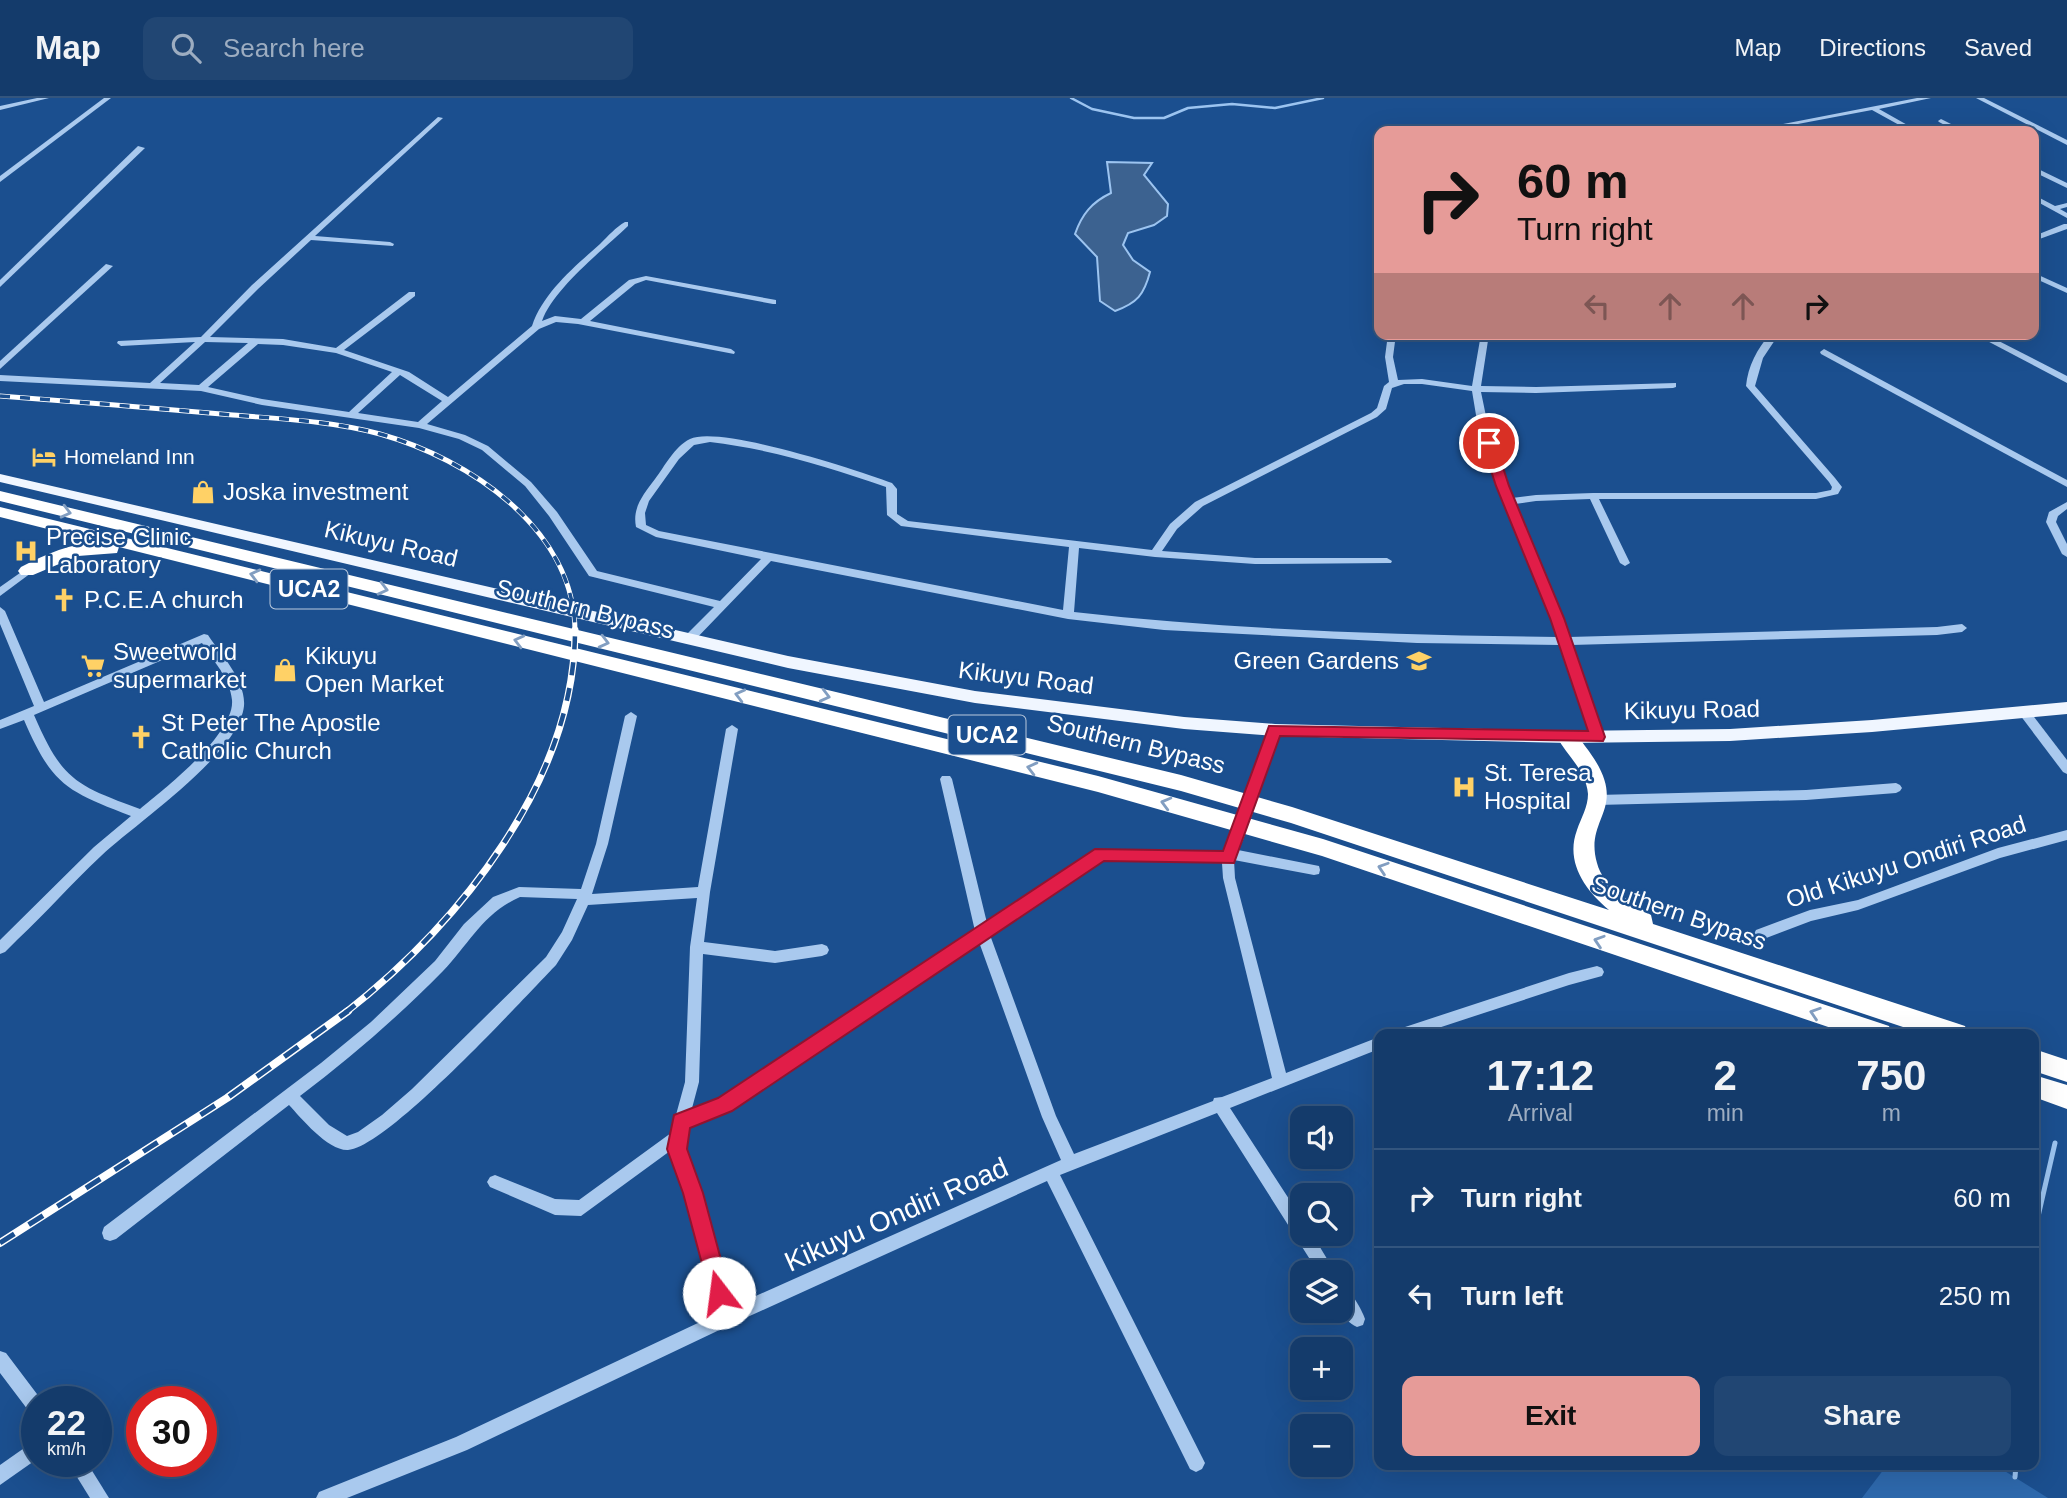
<!DOCTYPE html>
<meta charset="utf-8">
<style>
body{margin:0;font-family:Arial,sans-serif;background:#214673;color:#f1f3f6;height:100vh;display:flex;flex-direction:column;font-size:26px;white-space:nowrap}
*{box-sizing:border-box;margin:0}
p{font-size:23px;color:#9dadc1}
.icon{flex:none;width:38px;height:38px;fill:none;stroke:currentColor;stroke-width:2;stroke-linecap:round;stroke-linejoin:round}
.map{position:relative;flex:1;overflow:hidden}
.details{position:absolute;left:1374px;top:931px;width:665px;height:441px;display:flex;flex-direction:column;background:#143b6b;border-radius:14px;box-shadow:0 7px 28px #0002,0 0 0 2px #33557e}
.details>*{flex:none}
.guide{position:absolute;left:1374px;top:28px;width:665px;height:214px;border-radius:14px;box-shadow:0 7px 28px #0002,0 0 0 2px #33557e;background:#e69b98;color:#111;overflow:hidden}
.tools{position:absolute;left:1290px;top:1008px;display:grid;gap:14px}
.tools a{display:grid;place-items:center;width:63px;height:63px;border-radius:14px;background:#143b6b;box-shadow:0 7px 28px #0002,0 0 0 2px #33557e;font-size:35px}
.speed{position:absolute;left:21px;top:1288px;display:flex;gap:14px;font-size:35px;font-weight:700;text-align:center}
.speed>*{display:grid;place-content:center;width:91px;height:91px;border-radius:50%;background:#143b6b;box-shadow:0 7px 28px #0002,0 0 0 2px #33557e;line-height:1}
.speed small{font-size:18px;font-weight:400}
.speed .limit{border:10px solid #d22;background:#fff;color:#111}
.pin{position:absolute;display:grid;place-items:center;width:60px;height:60px;color:#fff;margin:-30px;border:4px solid #fff;border-radius:50%;box-shadow:0 2px 7px #0007}
.me{position:absolute;width:77px;margin:-38px;rotate:345deg;stroke-linejoin:round;filter:drop-shadow(0 0 5px #0008)}
.turn{display:flex;align-items:center;gap:24px;height:147px;padding:0 28px;font-size:32px}
.turn .icon{width:91px;height:91px;stroke-width:2.5}
.turn b{display:block;font-size:49px;line-height:60px}
.lanes{display:flex;align-items:center;height:66px;padding:0 28px;background:#0003;justify-content:center;gap:35px;direction:ltr}
.lanes .off{opacity:.35}
.eta{display:flex;justify-content:space-evenly;align-items:center;height:119px;text-align:center}
.eta b{font-size:42px;font-weight:800;line-height:49px}
.cta{display:flex;gap:14px;margin-top:auto;padding:14px 28px}
.cta a{flex:1;height:80px;border-radius:14px;background:#e69b98;color:#111;font-size:28px;font-weight:800;line-height:80px;text-align:center}
.cta a+a{background:#214673;color:#f1f3f6}
ul{padding:0;list-style:none}
li{display:flex;align-items:center;gap:21px;height:98px;padding:0 28px;border-top:2px solid #33557e}
li div{flex:1}
li b{display:block;font-size:26px}
li em{font-style:normal}
header{display:flex;align-items:center;gap:42px;box-sizing:border-box;height:98px;padding:0 35px;background:#143b6b;border-bottom:2px solid #33557e}
header strong{font-size:33px}
nav{display:flex;gap:38px;margin-inline-start:auto;font-size:24px}
.search{width:490px;height:63px;background:#214673;display:flex;align-items:center;gap:18px;box-sizing:border-box;padding:0 24px;border-radius:14px;color:#9dadc1;font-size:26px}
.map>svg:first-child{display:block}
.green{fill:#2e69ad}
.water{fill:#3c6290;stroke:#9cc4f0;stroke-width:2}
.lines{fill:none;stroke-linecap:round;stroke-linejoin:round}
.stream-far1{stroke:#9cc4f0;stroke-width:2.5}
.stream{stroke:#9cc4f0;stroke-width:5}
.minor{fill:#a9c9ee;fill-rule:evenodd}
.major{fill:#f0f6ff;fill-rule:evenodd}
.highway{fill:#fff;fill-rule:evenodd}
.rail-far2-casing{stroke:#fff;stroke-width:5}
.rail-far1-casing{stroke:#fff;stroke-width:7}
.rail-casing{stroke:#fff;stroke-width:8}
.rail-far2{stroke:#1b4f8f;stroke-width:3.5;stroke-dasharray:10;stroke-linecap:butt}
.rail-far1{stroke:#1b4f8f;stroke-width:4.5;stroke-dasharray:13;stroke-linecap:butt}
.rail{stroke:#1b4f8f;stroke-width:5;stroke-dasharray:17;stroke-linecap:butt}
.minor-bridge{stroke:#a9c9ee;stroke-width:12}
.oneway{stroke:#829ec1}
.route{fill:#e11d48;stroke:#92132f;stroke-width:2}
.labels{text-anchor:middle;stroke-width:5;stroke-linejoin:round;paint-order:stroke}
.far-poi-label{font-size:21px;fill:#fff;stroke:#1b4f8f;text-anchor:start}
.shield{fill:#1b4f8f;stroke:#bbcadd;stroke-width:2}
.shield-label{font-size:23px;font-weight:bold;fill:#fff}
.poi-label{font-size:24px;fill:#fff;stroke:#1b4f8f;text-anchor:start}
.street-label{font-size:24px;fill:#fff;stroke:#1b4f8f}
.near-street-label{font-size:28px;fill:#fff;stroke:#1b4f8f}
</style>
<header>
<strong>Map</strong>
<div class="search"><svg class="icon" aria-label="search" viewBox="0 0 24 24"><circle cx="10" cy="10" r="6"/><path d="M15 15l6 6"/></svg>Search here</div>
<nav><a>Map</a><a>Directions</a><a>Saved</a></nav>
</header>
<div class="map">
<svg width="2067" height="1400" viewBox="0 0 2067 1400">
<rect width="100%" height="100%" fill="#1b4f8f"/>
<!-- green -->
<path class="green" d="M1887 1367H1995L2048 1400H1862Z"/>
<!-- water -->
<path class="water" d="M1107 64 1152 65 1144 77 1168 106 1167 118 1154 127 1128 135 1123 147 1133 162 1150 174C1144 197 1137 205 1115 213L1100 203 1097 159 1075 136C1082 116 1092 104 1111 95Z"/>
<g class="lines">
<!-- stream-far1 -->
<path class="stream-far1" d="M1071 0 1092 11 1134 20H1164L1188 10 1232 6 1275 10 1323 0"/>
<!-- stream -->
<g class="stream">
<path d="M2034 1136 2055 1045"/>
<path d="M2015 1379 2016 1367"/>
</g>
<!-- minor -->
<g class="minor">
<path d="M37 0H49L0 12V8Z"/>
<path d="M104 0H111L0 84V78Z"/>
<path d="M1917 0H1931L1879 11 1918 33H1910L1872 12 1760 33H1747Z"/>
<path d="M1976 0H1984L2067 42V47Z"/>
<path d="M438 19 443 20 315 138 390 144 394 146 393 148 311 142 258 191 210 239 283 241 336 250 409 194H415V198L344 252 409 274 448 299 532 228C543 195 574 169 600 146 608 138 616 129 625 124H628V128C603 152 553 191 542 223L555 218 581 221 629 182 646 178 776 202V206H773L646 182 635 186 590 223 731 251 735 254 734 256 578 226 556 224 539 231 427 326 465 337 488 348 531 384 557 414 597 473 720 503 761 461 656 439 636 429C632 409 644 396 655 381 665 368 674 349 690 341 720 327 857 372 892 385L897 391V416L908 423 1152 452 1170 426 1195 404 1371 315 1377 310 1384 288 1389 284 1385 259 1388 236H1396L1393 259 1398 282 1422 281 1472 288 1481 236H1489L1481 288 1536 289 1676 285V289L1673 290 1536 295 1481 294 1487 323 1512 400 1536 397 1593 395H1816L1831 392 1832 389 1829 384 1746 288C1748 268 1757 251 1770 236H1779L1763 260 1755 288 1835 380 1842 389 1838 396 1816 401H1599L1630 465 1625 468 1620 465 1590 401 1536 403 1515 406 1569 539 1937 529 1962 526 1967 530 1962 534 1937 537 1571 547 1603 639 1597 643 1591 639 1560 547 1417 545 1164 532 1068 521 771 463 692 545 688 546 682 542 684 539 714 509 589 478 549 418 525 388 482 352 459 341 419 330 262 307 201 293 0 283V277L150 285 195 244 121 248 117 245 118 243 201 239 252 187ZM205 244 248 245 199 287 160 285ZM258 246 283 247 336 255 392 274 349 314 262 301 208 289ZM400 277 442 303 418 324 358 315ZM1404 286H1422L1472 293 1477 323 1497 388 1558 539C1396 537 1234 532 1074 514L1079 450 1155 459 1255 466 1391 465 1392 463 1387 460H1255L1162 453 1177 431 1203 408 1377 319 1386 311 1392 290ZM710 344C770 351 829 369 886 389L887 417 901 428 1069 449 1063 512 659 433 646 427 645 415 649 403 679 361 694 347Z"/>
<path d="M1941 21 1963 32 1964 33H1956L1939 24 1938 23Z"/>
<path d="M138 48 145 50 0 189V182Z"/>
<path d="M2034 69 2067 85V90L2034 74Z"/>
<path d="M2034 97 2055 108 2067 105V109L2060 111 2067 115V120L2034 102Z"/>
<path d="M2064 126H2067V131L2034 143V138Z"/>
<path d="M106 166 113 168 0 271V263Z"/>
<path d="M2034 175 2067 190V195L2034 180Z"/>
<path d="M1974 236H1985L2067 278V285Z"/>
<path d="M1824 251 2067 382V389L1821 256 1820 254Z"/>
<path d="M2067 404V411L2058 418 2056 424 2067 446V459L2062 456 2046 424 2049 414Z"/>
<path d="M27 470 31 471V475L0 498V489Z"/>
<path d="M0 509 5 513 44 604 204 536 208 537C221 557 246 582 244 608 239 656 136 725 101 758 72 785 46 815 17 842L5 854 0 856V842L94 749 131 718C66 693 52 687 24 622L0 631V622L34 608 0 526ZM202 545C213 563 230 580 232 602 235 636 164 691 140 711 75 687 62 682 34 617Z"/>
<path d="M2024 610 2028 611 2067 662V676L2063 674 2020 617 2018 614Z"/>
<path d="M631 614 637 618 608 746 592 796 698 789 726 631 732 627 738 631 710 794 704 844 775 853 822 846 827 848 829 852 827 856 822 858 775 865 703 856 699 984 691 1014 720 1001 975 833 940 681 942 678H950L952 681 987 825 1101 751 1224 755 1233 737H1241L1243 741 1238 752 1319 768 1320 772 1319 776 1314 777 1234 762 1235 780 1286 975 1379 939V951L1230 1010 1302 1121V1136H1312L1335 1174H1318L1217 1015 1060 1077 1202 1359 1205 1365 1202 1371 1196 1374 1190 1371 1047 1083 732 1226 467 1352 347 1400H316L319 1394 456 1339 717 1216 685 1095 670 1053 581 1118 555 1117 490 1089 487 1084 490 1079 495 1077 555 1101 579 1102 671 1035 685 984 690 849 697 800 588 807 572 842 556 867C522 902 388 1049 348 1052 328 1053 301 1020 289 1007L116 1141 110 1143 104 1141 102 1135 104 1129 321 965 371 924 435 863 464 826 493 799 519 789 581 791 596 746 625 618ZM1103 761 1222 765 1223 780 1272 980 1222 999 1214 1000 1213 1003 1074 1056 1056 1018 990 837ZM520 799 577 801 562 834 546 859 412 991 382 1017 358 1034 347 1038 329 1027 300 998C350 960 399 918 443 873 469 846 483 815 520 799ZM979 844 1042 1019 1061 1062 731 1209 701 1095 685 1051 687 1029 711 1021 730 1011Z"/>
<path d="M1275 628 1281 632 1260 694 1258 697H1250L1248 694 1269 632Z"/>
<path d="M1896 685 1900 687 1902 690 1900 693 1896 695 1806 702 1597 707 1593 705 1591 702 1593 699 1597 697 1806 692Z"/>
<path d="M2067 732V742L2000 760 1858 812 1811 823 1761 842 1756 840 1754 836 1756 832 1810 812 1858 802 1998 750Z"/>
<path d="M1597 868 1602 870 1604 874 1602 878 1569 887 1420 936H1395L1397 932 1402 930 1569 875Z"/>
<path d="M1340 1187C1351 1192 1361 1210 1365 1221L1363 1227 1357 1229C1340 1222 1340 1203 1340 1187Z"/>
<path d="M0 1253 6 1255 43 1304H37V1318L31 1316 0 1275Z"/>
<path d="M37 1341V1361L0 1387V1367Z"/>
<path d="M67 1363H86L109 1400H90Z"/>
</g>
<!-- major -->
<path class="major" d="M0 376 788 558 975 593 1184 619 1275 626 1567 633 1730 631 1872 622 2067 604V616L1872 634 1730 643 1567 645 1275 638 1184 631 975 605 788 570 0 384Z"/>
<!-- highway -->
<g class="highway">
<path d="M0 393 1181 677 1292 709 1609 812C1585 792 1565 764 1577 732 1581 720 1588 709 1588 696 1586 672 1567 658 1557 639L1560 634C1573 630 1578 638 1585 648 1634 711 1583 717 1597 765 1603 789 1632 805 1651 817L1653 826 1956 925 1965 928 1968 936H1924L1291 725 1181 693 0 403Z"/>
<path d="M0 409 1098 678 1323 741 1880 925 1889 928 1892 936H1849L1322 758 1098 694 119 449 117 455 78 458 33 477H21L18 473 21 469C46 456 71 445 99 444L0 419Z"/>
<path d="M2034 951 2067 962V984L2034 973Z"/>
<path d="M2034 977 2067 987V1011L2034 999Z"/>
</g>
<!-- rail-far2 casing -->
<g class="rail-far2-casing">
<path id="rail-far2" d="M0 298C78 304 155 310 233 317 281 321 332 323 380 336 469 361 575 431 575 534"/>
</g>
<!-- rail-far1 casing -->
<g class="rail-far1-casing">
<path id="rail-far1" d="M345 915C459 826 575 683 575 532"/>
</g>
<!-- rail casing -->
<g class="rail-casing">
<path id="rail" d="M0 1145 227 1000 348 913"/>
</g>
<!-- rail-far2 -->
<use href="#rail-far2" class="rail-far2"/>
<!-- rail-far1 -->
<use href="#rail-far1" class="rail-far1"/>
<!-- rail -->
<use href="#rail" class="rail"/>
<!-- minor-bridge -->
<path class="minor-bridge" d="M1237 741 1254 694"/>
</g>
<!-- one-way arrows -->
<defs><path id="oneway-chevron" d="M-2-3.5L2.5 0L-2 3.5" fill="none" stroke-width="1.6" stroke-linecap="round" stroke-linejoin="round" transform="scale(1.75)"/></defs>
<g class="oneway">
<use href="#oneway-chevron" transform="translate(66 414) rotate(14)"/>
<use href="#oneway-chevron" transform="translate(255 477) rotate(-166)"/>
<use href="#oneway-chevron" transform="translate(383 491) rotate(14)"/>
<use href="#oneway-chevron" transform="translate(519 543) rotate(-166)"/>
<use href="#oneway-chevron" transform="translate(604 544) rotate(14)"/>
<use href="#oneway-chevron" transform="translate(740 597) rotate(-166)"/>
<use href="#oneway-chevron" transform="translate(825 598) rotate(14)"/>
<use href="#oneway-chevron" transform="translate(1032 670) rotate(-166)"/>
<use href="#oneway-chevron" transform="translate(1166 705) rotate(-165)"/>
<use href="#oneway-chevron" transform="translate(1383 770) rotate(-162)"/>
<use href="#oneway-chevron" transform="translate(1599 843) rotate(-162)"/>
<use href="#oneway-chevron" transform="translate(1815 915) rotate(-162)"/>
</g>
<!-- route -->
<path class="route" d="M1489 341 1495 345 1509 388 1564 520 1605 639 1603 643 1280 638 1234 765 1104 763 732 1013 690 1030 687 1051 703 1095 730 1195 727 1203 719 1206 712 1203 683 1095 667 1051 674 1017 718 1000 1095 751 1223 753 1269 628 1588 633 1550 520 1496 388 1482 345Z"/>
<!-- icons -->
<defs>
<g id="hotel-bare" transform="scale(1.89)"><path d="M-6-4.5h1.5V1H6V5H4.5V3h-9V5H-6ZM-4 0a1.8 1.8 0 1 1 3.6 0ZM.5 0V-2.5h3Q6-2.5 6 0Z" fill="#ffd166" stroke="#1b4f8f" stroke-width="2.5" paint-order="stroke"/></g>
<g id="shop-bare" transform="scale(1.89)"><path d="M-5-2.5h2.3a2.7 3.5 0 0 1 5.4 0H5L5.5 6h-11ZM-1.5-2.5h3a1.5 2.3 0 0 0-3 0Z" fill="#ffd166" stroke="#1b4f8f" stroke-width="2.5" paint-order="stroke"/></g>
<g id="hospital-bare" transform="scale(1.89)"><path d="M-5-5h3v3.5h4V-5h3V5h-3V1.5h-4V5h-3Z" fill="#ffd166" stroke="#1b4f8f" stroke-width="2.5" paint-order="stroke"/></g>
<g id="church-bare" transform="scale(1.89)"><path d="M-1.2-6h2.4v3.5h3.3v2.4h-3.3V6h-2.4V-.1h-3.3v-2.4h3.3Z" fill="#ffd166" stroke="#1b4f8f" stroke-width="2.5" paint-order="stroke"/></g>
<g id="school-bare" transform="scale(1.89)"><path d="M0-5L7-2L0 1L-7-2ZM-4 1L0 2.5L4 1V4Q0 6-4 4Z" fill="#ffd166" stroke="#1b4f8f" stroke-width="2.5" paint-order="stroke"/></g>
<g id="supermarket-bare" transform="scale(1.89)"><path d="M-6-5.5h2.5l.6 2H6L4.5 2H-2.5L-4.4-4H-6ZM-1.5 3.2a1.3 1.3 0 1 0 .1 0ZM3 3.2a1.3 1.3 0 1 0 .1 0Z" fill="#ffd166" stroke="#1b4f8f" stroke-width="2.5" paint-order="stroke"/></g>
</defs>
<g fill-rule="evenodd">
<use href="#hotel-bare" x="44" y="359"/>
<use href="#shop-bare" x="203" y="394"/>
<use href="#hospital-bare" x="26" y="453"/>
<use href="#church-bare" x="64" y="502"/>
<use href="#school-bare" x="1419" y="563"/>
<use href="#supermarket-bare" x="93" y="568"/>
<use href="#shop-bare" x="285" y="572"/>
<use href="#church-bare" x="141" y="639"/>
<use href="#hospital-bare" x="1464" y="689"/>
</g>
<g class="labels">
<!-- far-poi labels -->
<g class="far-poi-label">
<text x="64" y="366">Homeland Inn</text>
</g>
<!-- shield labels -->
<g class="shield">
<rect x="270.5" y="471.5" width="77" height="39" rx="5"/>
<rect x="948.5" y="617.5" width="77" height="39" rx="5"/>
</g>
<g class="shield-label">
<text x="309" y="499">UCA2</text>
<text x="987" y="645">UCA2</text>
</g>
<!-- poi labels -->
<g class="poi-label">
<text x="223" y="402">Joska investment</text>
<text x="46" y="447">Precise Clinic<tspan x="46" dy="28">Laboratory</tspan></text>
<text x="84" y="510">P.C.E.A church</text>
<text x="113" y="562">Sweetworld<tspan x="113" dy="28">supermarket</tspan></text>
<text x="305" y="566">Kikuyu<tspan x="305" dy="28">Open Market</tspan></text>
<text x="1399" y="571" text-anchor="end">Green Gardens</text>
<text x="161" y="633">St Peter The Apostle<tspan x="161" dy="28">Catholic Church</tspan></text>
<text x="1484" y="683">St. Teresa<tspan x="1484" dy="28">Hospital</tspan></text>
</g>
<!-- street labels -->
<g class="street-label">
<text transform="translate(391 446) rotate(13)" y="8">Kikuyu Road</text>
<text transform="translate(585 511) rotate(14)" y="8">Southern Bypass</text>
<text transform="translate(1026 580) rotate(7)" y="8">Kikuyu Road</text>
<text transform="translate(1692 612) rotate(-1)" y="8">Kikuyu Road</text>
<text transform="translate(1136 646) rotate(14)" y="8">Southern Bypass</text>
<text transform="translate(1906 764) rotate(-18)" y="8">Old Kikuyu Ondiri Road</text>
<text transform="translate(1679 815) rotate(19)" y="8">Southern Bypass</text>
</g>
<!-- near-street labels -->
<g class="near-street-label">
<text transform="translate(896 1116) rotate(-24)" y="10">Kikuyu Ondiri Road</text>
</g>
</g>
</svg>
<div class="tools">
<a><svg class="icon" aria-label="sound" viewBox="0 0 24 24"><path d="M4 9h4l5-4v14l-5-4H4zM17 9q2 3 0 6"/></svg></a>
<a><svg class="icon" aria-label="search" viewBox="0 0 24 24"><circle cx="10" cy="10" r="6"/><path d="M15 15l6 6"/></svg></a>
<a><svg class="icon" aria-label="layers" viewBox="0 0 24 24"><path d="M12 4l9 5-9 5-9-5zM3 14l9 5 9-5"/></svg></a>
<a>+</a>
<a>−</a>
</div>
<div class="speed"><div>22<small>km/h</small></div><div class="limit">30</div></div>
<div class="pin" style="left:1489px;top:345px;background:#d93025"><svg class="icon" aria-label="arrive" viewBox="0 0 24 24"><path d="M6 21V4h12l-3 4 3 4H6"/></svg></div>
<svg class="me" style="left:719px;top:1195px" viewBox="-20 -20 40 40"><circle r="19" fill="#fff"/><path d="M0-13L10 11 0 6-10 11z" fill="#e11d48"/></svg>
<div class="guide">
<div class="turn"><svg class="icon" aria-label="right" viewBox="0 0 24 24"><path d="M7 20v-9h11M14 6l5 5-5 5"/></svg><div><b>60 m</b>Turn right</div></div>
<div class="lanes"><svg class="icon off" aria-label="left" viewBox="0 0 24 24"><path d="M17 20v-9H6M10 6l-5 5 5 5"/></svg><svg class="icon off" aria-label="ahead" viewBox="0 0 24 24"><path d="M12 20V5M6 11l6-6 6 6"/></svg><svg class="icon off" aria-label="ahead" viewBox="0 0 24 24"><path d="M12 20V5M6 11l6-6 6 6"/></svg><svg class="icon" aria-label="right" viewBox="0 0 24 24"><path d="M7 20v-9h11M14 6l5 5-5 5"/></svg></div>
</div>
<section class="details">
<div class="eta">
<div><b>17:12</b><p>Arrival</p></div>
<div><b>2</b><p>min</p></div>
<div><b>750</b><p>m</p></div>
</div>
<ul>
<li><svg class="icon" aria-label="right" viewBox="0 0 24 24"><path d="M7 20v-9h11M14 6l5 5-5 5"/></svg><div><b>Turn right</b></div><em>60 m</em></li>
<li><svg class="icon" aria-label="left" viewBox="0 0 24 24"><path d="M17 20v-9H6M10 6l-5 5 5 5"/></svg><div><b>Turn left</b></div><em>250 m</em></li>
</ul>
<div class="cta"><a>Exit</a><a>Share</a></div>
</section>
</div>
